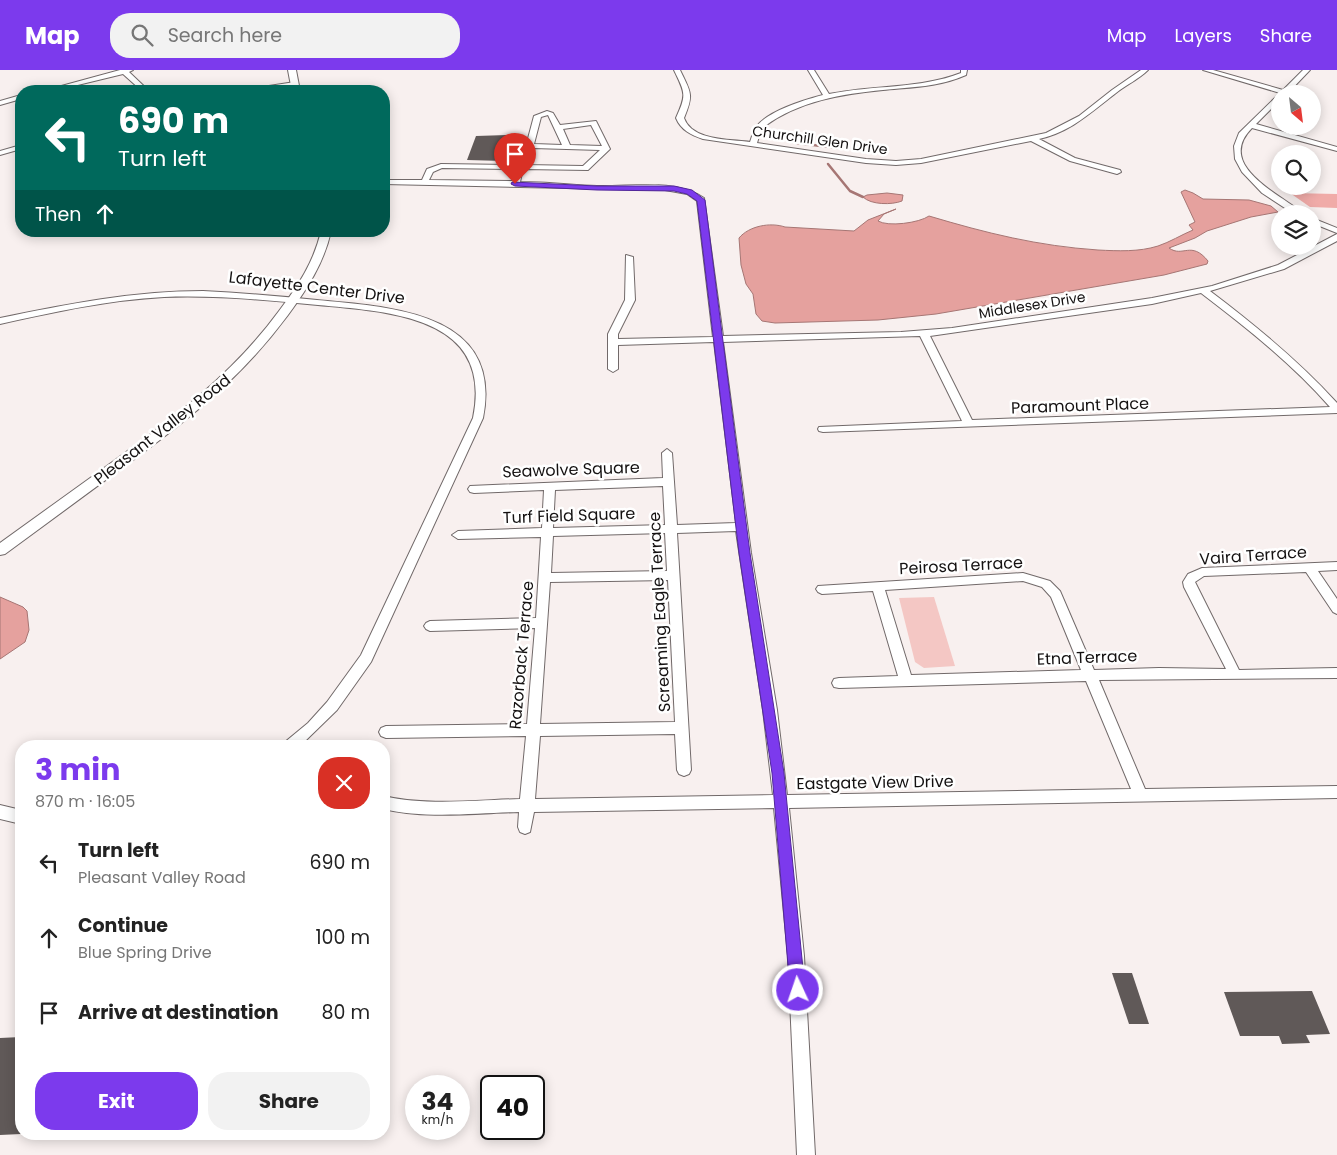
<!DOCTYPE html>
<meta charset="utf-8">
<style>
body{margin:0;font-family:Poppins,sans-serif;background:#f2f2f2;color:#222;height:100vh;display:flex;flex-direction:column;font-size:19px;white-space:nowrap}
*{box-sizing:border-box;margin:0}
p{font-size:16px;color:#767676}
.icon{flex:none;width:28px;height:28px;fill:none;stroke:currentColor;stroke-width:2;stroke-linecap:round;stroke-linejoin:round}
.map{position:relative;flex:1;overflow:hidden}
.drawer{position:absolute;left:15px;top:670px;width:375px;height:400px;display:flex;flex-direction:column;background:#fff;border-radius:20px;box-shadow:0 2px 12px #0003}
.drawer>*{flex:none}
.banner{position:absolute;left:15px;top:15px;width:375px;height:152px;border-radius:20px;box-shadow:0 2px 12px #0003;background:#00695c;color:#fff;overflow:hidden}
.needle{width:32px;rotate:152deg}
.buttons{position:absolute;left:1271px;top:15px;display:grid;gap:10px}
.buttons a{display:grid;place-items:center;width:50px;height:50px;border-radius:50%;background:#fff;box-shadow:0 2px 12px #0003;font-size:25px}
.speed{position:absolute;left:405px;top:1005px;display:flex;gap:10px;font-size:25px;font-weight:700;text-align:center}
.speed>*{display:grid;place-content:center;width:65px;height:65px;border-radius:50%;background:#fff;box-shadow:0 2px 12px #0003;line-height:1}
.speed small{font-size:12px;font-weight:400}
.speed .limit{border:2px solid #111;border-radius:8px;background:#fff;color:#111}
.pin{position:absolute;display:grid;place-items:center;width:42px;height:42px;color:#fff;margin:-51px -21px;border-radius:50% 50% 50% 0;rotate:-45deg;box-shadow:0 0 5px #0007}
.pin .icon{rotate:45deg}
.me{position:absolute;width:55px;margin:-28px;rotate:357deg;stroke-linejoin:round;filter:drop-shadow(0 0 4px #0008)}
.turn{display:flex;align-items:center;gap:18px;height:105px;padding:0 20px;font-size:22px}
.turn .icon{width:65px;height:65px;stroke-width:2.5}
.turn b{display:block;font-size:35px;line-height:42px}
.then{display:flex;align-items:center;height:48px;padding:0 20px;background:#0003;gap:10px;font-size:19px}
.round{display:grid;place-items:center;flex:none;width:52px;height:52px;border-radius:20px;background:#f2f2f2}
.overview{display:flex;align-items:center;justify-content:space-between;height:85px;padding:0 20px}
h1{font-size:30px;font-weight:700;line-height:38px;color:#7c3aed}
.button{display:flex;gap:10px;margin-top:auto;padding:10px 20px}
.button a{flex:1;height:58px;border-radius:20px;background:#7c3aed;color:#fff;font-size:20px;font-weight:700;line-height:58px;text-align:center}
.button a+a{background:#f2f2f2;color:#222}
ul{padding:0;list-style:none}
li{display:flex;align-items:center;gap:15px;height:75px;padding:0 20px}
li div{flex:1}
li b{display:block;font-size:19px}
li em{font-style:normal}
header{display:flex;align-items:center;gap:30px;box-sizing:border-box;height:70px;padding:0 25px;background:#7c3aed;color:#fff}
header strong{font-size:24px}
nav{display:flex;gap:28px;margin-inline-start:auto;font-size:18px}
.search{width:350px;height:45px;background:#f2f2f2;display:flex;align-items:center;gap:12px;box-sizing:border-box;padding:0 18px;border-radius:20px;color:#767676;font-size:19px}
.map>svg:first-child{display:block}
.green{fill:#f4c7c4}
.forest{fill:#f0aba8}
.water{fill:#e5a19e;stroke:#a67674}
.lines{fill:none;stroke-linecap:round;stroke-linejoin:round}
.stream{stroke:#a67674;stroke-width:2.5}
.building{fill:#605958}
.minor-casing{stroke:#716969;stroke-width:2}
.major-casing{stroke:#716969;stroke-width:2}
.minor{fill:#fff;fill-rule:evenodd}
.major{fill:#fff;fill-rule:evenodd}
.route{fill:#7c3aed;stroke:#51269a}
.labels{text-anchor:middle;stroke-width:5;stroke-linejoin:round;paint-order:stroke}
.far-street-label{font-size:14px;fill:#141111;stroke:#fff}
.street-label{font-size:16px;fill:#141111;stroke:#fff}
</style>
<header>
<strong>Map</strong>
<div class="search"><svg class="icon" aria-label="search" viewBox="0 0 24 24"><circle cx="10" cy="10" r="6"/><path d="M15 15l6 6"/></svg>Search here</div>
<nav><a>Map</a><a>Layers</a><a>Share</a></nav>
</header>
<div class="map">
<svg width="1337" height="1085" viewBox="0 0 1337 1085">
<rect width="100%" height="100%" fill="#f8f0ef"/>
<!-- green -->
<path class="green" d="M934 527 955 596 924 598 915 592 899 528Z"/>
<!-- forest -->
<path class="forest" d="M1290 123 1337 124V138L1310 137Z"/>
<!-- water -->
<g class="water">
<path d="M1185 120 1193 123 1203 129 1249 130 1271 136 1278 142 1251 147 1207 161 1195 168 1169 178C1183 188 1191 170 1208 191L1207 194 1203 195 1164 205 936 244 878 250 775 253 762 251 756 244 753 224 746 214 741 195 739 168C749 156 770 152 785 157L854 161 868 150 896 139 884 144 878 151C888 157 919 153 929 146 986 163 1038 176 1098 180 1118 181 1139 182 1158 176 1170 172 1181 165 1193 160L1189 155 1195 152 1181 122Z"/>
<path d="M887 123 903 125 902 131C892 135 871 135 863 127L867 125Z"/>
<path d="M0 527 23 537 27 541 29 560 25 572 0 589Z"/>
</g>
<g class="lines">
<!-- stream -->
<g class="stream">
<path d="M797 73 837 78"/>
<path d="M828 94 850 121 863 127"/>
</g>
</g>
<!-- building -->
<g class="building">
<path d="M507 65H520L513 86 506 85 504 91 467 90 476 66Z"/>
<path d="M1112 903H1132L1149 954H1129Z"/>
<path d="M1312 921 1330 964 1306 965 1310 973 1282 974 1279 966H1240L1224 922Z"/>
<path d="M21 967V1064L0 1065V968Z"/>
</g>
<g class="lines">
<!-- minor casing -->
<g class="minor-casing">
<g id="minor">
<path d="M133 0 129 2 149 21H142L123 4 53 21H43L120 0Z"/>
<path d="M674 0H680C691 23 694 24 684 48 692 71 730 69 750 72 752 67 753 61 756 57 768 41 804 30 823 25L808 0H814L829 24C872 15 920 19 961 3V0H967L966 5C939 17 912 17 883 20 842 24 799 31 765 56L761 60 757 73 866 89 896 91 921 89 1046 63 1079 46 1112 20 1141 0H1148C1139 9 1126 15 1116 23 1091 42 1071 62 1039 69L1075 88 1120 100 1121 102 1117 104 1070 91 1031 71 921 93 896 95 866 93 703 69C691 65 681 60 676 48 687 24 685 23 674 0Z"/>
<path d="M1203 0H1213L1283 20 1303 0H1310L1287 24H1280V30L1256 54 1337 77V81L1252 58C1214 96 1282 125 1304 144H1294L1262 123 1242 102 1235 89 1234 76 1239 63 1280 23Z"/>
<path d="M295 12 297 13V15L261 21H217L220 19H249Z"/>
<path d="M21 25V29L0 35V31Z"/>
<path d="M547 41 553 43 560 55 596 51 610 79 588 100 523 99 520 112C546 112 572 115 597 116 632 117 674 108 704 128L723 266 901 262 952 258 1152 228 1212 216 1278 195 1337 164V171L1284 199 1210 221C1255 255 1299 291 1337 333V343L823 362 819 361 818 359 819 357 962 351 920 266 723 272 751 483 777 640 787 725 1131 719 1086 611 839 618 834 617 832 613 834 609 839 608 898 606 873 521 822 524 818 522 816 519 818 516 1023 503 1050 511 1060 521 1094 600 1159 598 1226 599 1184 517 1183 512 1188 504 1202 498 1337 492V500L1318 501 1337 529V544L1333 542 1306 502 1204 506 1195 512 1239 600 1337 598V608L1099 610 1145 719 1337 716V728L789 738 804 886 815 1085H797L788 886 774 738 534 742 530 762 525 764 520 762 518 757 519 742C479 743 422 749 384 739V726C423 736 479 730 520 729L526 666 386 668 381 666 379 662 381 658 386 656 527 654 535 558 430 561 426 559 424 556 426 553 430 551 536 548 541 467 458 469 452 465 458 461 542 458 544 420 474 423 470 422 468 419 470 416 663 408 662 383 667 379 672 383 677 455 736 453 714 272 618 275V299L613 302 608 299V264L625 230 626 185 633 187 635 230 618 264V269L713 267 697 131 687 124 665 120 384 114V110H422L427 99 441 94 517 95 526 76 534 46ZM548 45 562 75 534 74 541 47ZM591 55 602 76 570 75 563 59ZM533 78 600 80 583 96 525 95ZM442 98 516 99 512 111 429 110 433 102ZM1201 223C1247 258 1292 294 1330 337L972 350 930 266 1152 234ZM663 416 665 455 553 458 555 420ZM736 461 763 640 773 725 535 729 540 666 675 664 677 700 679 704 684 706 689 704 691 700 677 463ZM665 463 667 501 551 503 553 466ZM668 510 675 652 540 654 550 512ZM1023 511 1042 517 1051 527 1081 600 911 605 885 520Z"/>
<path d="M21 75V79L0 85V81Z"/>
<path d="M1312 148 1337 158V163L1312 153Z"/>
<path d="M203 221C241 223 279 226 317 230 391 237 504 242 483 348L371 592 337 640 300 676H283L285 672 308 653 327 632 361 585 473 348C494 246 390 242 318 235 267 230 215 225 164 227 108 230 54 242 0 254V248C68 234 134 221 203 221Z"/>
<path d="M0 735 21 740V754L0 749Z"/>
</g>
</g>
<!-- major casing -->
<g class="major-casing">
<g id="major">
<path d="M288 0H296L300 21H292Z"/>
<path d="M321 161H331C324 193 307 219 288 245 240 310 183 354 118 401 81 428 43 456 5 484L0 485V473C37 446 74 420 111 393 175 347 232 305 279 241 298 216 314 192 321 161Z"/>
</g>
</g>
<!-- minor -->
<use href="#minor" class="minor"/>
<!-- major -->
<use href="#major" class="major"/>
</g>
<!-- route -->
<path class="route" d="M512 112 597 116H674L692 120 705 130 750 483 784 703 805 920 803 925 798 928 793 925 790 920 772 703 739 483 697 131 687 124 674 121 597 120 515 116 511 114Z"/>
<g class="labels">
<!-- far-street labels -->
<g class="far-street-label">
<text transform="translate(820 70) rotate(8)" y="5">Churchill Glen Drive</text>
<text transform="translate(1032 235) rotate(-9)" y="5">Middlesex Drive</text>
</g>
<!-- street labels -->
<g class="street-label">
<text transform="translate(317 217) rotate(7)" y="6">Lafayette Center Drive</text>
<text transform="translate(1080 335) rotate(-2)" y="6">Paramount Place</text>
<text transform="translate(162 359) rotate(-38)" y="6">Pleasant Valley Road</text>
<text transform="translate(571 399) rotate(-2)" y="6">Seawolve Square</text>
<text transform="translate(569 445) rotate(-2)" y="6">Turf Field Square</text>
<text transform="translate(1253 485) rotate(-4)" y="6">Vaira Terrace</text>
<text transform="translate(961 495) rotate(-3)" y="6">Peirosa Terrace</text>
<text transform="translate(659 542) rotate(-93)" y="6">Screaming Eagle Terrace</text>
<text transform="translate(521 585) rotate(-85)" y="6">Razorback Terrace</text>
<text transform="translate(1087 587) rotate(-2)" y="6">Etna Terrace</text>
<text transform="translate(875 712) rotate(-1)" y="6">Eastgate View Drive</text>
</g>
</g>
</svg>
<div class="buttons">
<a><svg class="needle" viewBox="-14 -14 28 28"><path d="M0-13l5 13h-10z" fill="#e53935"/><path d="M0 13l5-13h-10z" fill="#767676"/></svg></a>
<a><svg class="icon" aria-label="search" viewBox="0 0 24 24"><circle cx="10" cy="10" r="6"/><path d="M15 15l6 6"/></svg></a>
<a><svg class="icon" aria-label="layers" viewBox="0 0 24 24"><path d="M12 4l9 5-9 5-9-5zM3 14l9 5 9-5"/></svg></a>
</div>
<div class="speed"><div>34<small>km/h</small></div><div class="limit">40</div></div>
<div class="pin" style="left:515px;top:114px;background:#d93025"><svg class="icon" aria-label="arrive" viewBox="0 0 24 24"><path d="M6 21V4h12l-3 4 3 4H6"/></svg></div>
<svg class="me" style="left:798px;top:920px" viewBox="-20 -20 40 40"><circle r="17" fill="#7c3aed" stroke="#fff" stroke-width="3"/><path d="M0-11L8 9 0 5-8 9z" fill="#fff"/></svg>
<div class="banner">
<div class="turn"><svg class="icon" aria-label="left" viewBox="0 0 24 24"><path d="M17 20v-9H6M10 6l-5 5 5 5"/></svg><div><b>690 m</b>Turn left</div></div>
<div class="then">Then<svg class="icon" aria-label="ahead" viewBox="0 0 24 24"><path d="M12 20V5M6 11l6-6 6 6"/></svg></div>
</div>
<section class="drawer">
<div class="overview"><div><h1>3 min</h1><p>870 m · 16:05</p></div><a class="round" style="background:#d93025;color:#fff"><svg class="icon" aria-label="close" viewBox="0 0 24 24"><path d="M6 6l12 12M18 6L6 18"/></svg></a></div>
<ul>
<li><svg class="icon" aria-label="left" viewBox="0 0 24 24"><path d="M17 20v-9H6M10 6l-5 5 5 5"/></svg><div><b>Turn left</b><p>Pleasant Valley Road</p></div><em>690 m</em></li>
<li><svg class="icon" aria-label="ahead" viewBox="0 0 24 24"><path d="M12 20V5M6 11l6-6 6 6"/></svg><div><b>Continue</b><p>Blue Spring Drive</p></div><em>100 m</em></li>
<li><svg class="icon" aria-label="arrive" viewBox="0 0 24 24"><path d="M6 21V4h12l-3 4 3 4H6"/></svg><div><b>Arrive at destination</b></div><em>80 m</em></li>
</ul>
<div class="button"><a>Exit</a><a>Share</a></div>
</section>
</div>
